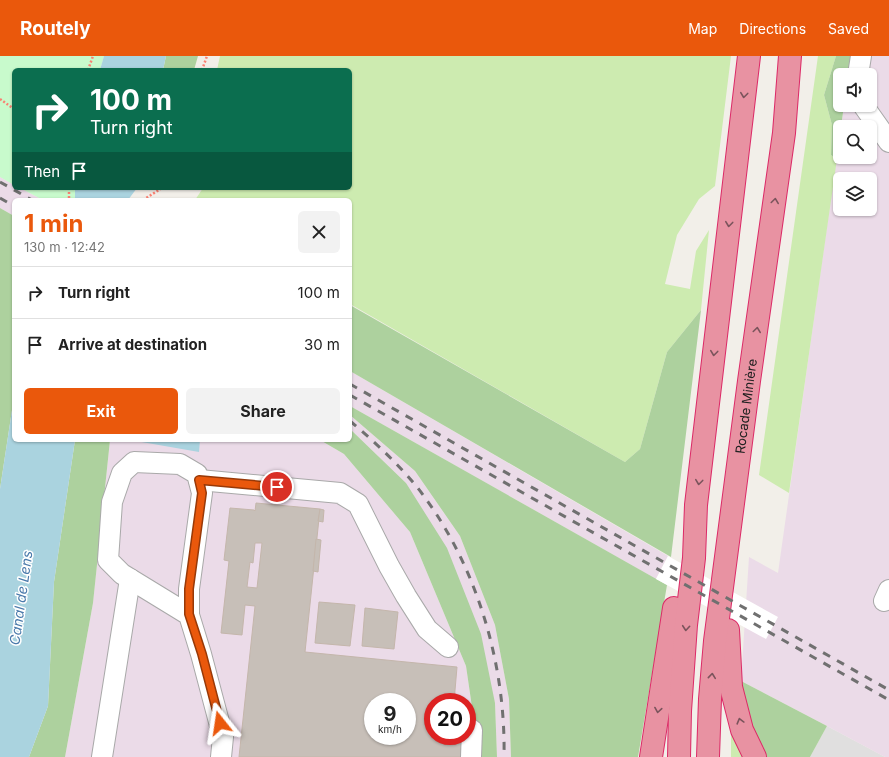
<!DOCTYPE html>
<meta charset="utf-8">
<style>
body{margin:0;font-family:Inter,sans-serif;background:#f2f2f2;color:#222;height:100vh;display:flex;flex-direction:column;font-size:15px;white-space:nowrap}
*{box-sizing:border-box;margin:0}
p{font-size:13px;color:#767676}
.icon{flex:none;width:22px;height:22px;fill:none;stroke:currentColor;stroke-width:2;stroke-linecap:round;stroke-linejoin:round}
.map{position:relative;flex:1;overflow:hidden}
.panel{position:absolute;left:12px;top:142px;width:340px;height:244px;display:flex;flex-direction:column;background:#fff;border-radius:6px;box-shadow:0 1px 3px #0004}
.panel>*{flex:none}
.banner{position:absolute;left:12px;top:12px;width:340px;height:122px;border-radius:6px;box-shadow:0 1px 3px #0004;background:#0b6e4f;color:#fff;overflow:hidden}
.tools{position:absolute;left:833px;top:12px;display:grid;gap:8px}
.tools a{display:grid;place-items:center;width:44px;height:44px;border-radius:6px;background:#fff;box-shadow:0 1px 3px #0004;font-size:20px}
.speed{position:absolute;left:364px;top:637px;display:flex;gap:8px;font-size:20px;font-weight:700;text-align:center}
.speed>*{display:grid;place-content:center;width:52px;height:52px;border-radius:50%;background:#fff;box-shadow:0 1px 3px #0004;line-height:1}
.speed small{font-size:10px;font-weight:400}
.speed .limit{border:6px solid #d22;background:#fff;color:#111}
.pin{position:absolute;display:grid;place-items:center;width:34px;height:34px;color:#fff;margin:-17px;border:2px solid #fff;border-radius:50%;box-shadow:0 1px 4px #0007}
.me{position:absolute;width:44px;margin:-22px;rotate:345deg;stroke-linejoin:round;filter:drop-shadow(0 0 3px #0008)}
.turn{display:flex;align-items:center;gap:14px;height:84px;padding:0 12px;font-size:18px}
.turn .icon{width:52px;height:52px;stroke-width:2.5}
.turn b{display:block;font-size:28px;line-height:34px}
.then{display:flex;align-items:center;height:38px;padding:0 12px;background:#0003;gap:8px;font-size:15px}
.round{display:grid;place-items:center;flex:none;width:42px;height:42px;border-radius:6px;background:#f2f2f2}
.summary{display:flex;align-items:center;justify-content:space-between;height:68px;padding:0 12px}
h1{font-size:24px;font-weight:700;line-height:30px;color:#ea580c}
.cta{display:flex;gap:8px;margin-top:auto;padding:8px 12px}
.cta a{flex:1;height:46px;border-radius:6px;background:#ea580c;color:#fff;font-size:16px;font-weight:700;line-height:46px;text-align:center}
.cta a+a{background:#f2f2f2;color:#222}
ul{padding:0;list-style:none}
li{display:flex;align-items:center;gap:12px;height:52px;padding:0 12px;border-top:1px solid #e0e0e0}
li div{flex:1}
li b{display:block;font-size:15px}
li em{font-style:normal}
header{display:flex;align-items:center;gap:24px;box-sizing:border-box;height:56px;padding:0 20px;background:#ea580c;color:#fff}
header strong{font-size:19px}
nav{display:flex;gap:22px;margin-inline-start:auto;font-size:14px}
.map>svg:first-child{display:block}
.residential{fill:#e0dfdf}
.industrial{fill:#ebdbe8;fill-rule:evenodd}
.grass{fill:#cdebb0}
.forest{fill:#add19e}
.park{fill:#c8facc}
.water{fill:#aad3df}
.pier{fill:#fff}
.building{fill:#c7bfb8;stroke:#c4b6ab;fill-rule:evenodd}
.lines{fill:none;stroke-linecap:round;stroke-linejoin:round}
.minor-casing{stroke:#a9a9a9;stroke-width:22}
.highway-casing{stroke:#dc2a67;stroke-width:24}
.path{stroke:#fa8072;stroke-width:2.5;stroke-dasharray:2 2;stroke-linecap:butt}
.minor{stroke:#fff;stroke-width:20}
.highway{stroke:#e892a2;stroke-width:22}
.rail{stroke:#707070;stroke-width:3;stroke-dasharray:8 8;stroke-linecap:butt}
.oneway{stroke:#7b545c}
.route-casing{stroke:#983908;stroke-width:10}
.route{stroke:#ea580c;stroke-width:7}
.labels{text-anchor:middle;stroke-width:3;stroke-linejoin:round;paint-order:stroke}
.street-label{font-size:13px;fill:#222;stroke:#fff}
.water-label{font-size:14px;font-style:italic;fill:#4a7aab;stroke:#fff}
</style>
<header>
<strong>Routely</strong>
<nav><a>Map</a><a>Directions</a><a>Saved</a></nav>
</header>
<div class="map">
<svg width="889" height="701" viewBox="0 0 889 701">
<rect width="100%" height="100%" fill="#f2efe9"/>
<!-- residential -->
<path class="residential" d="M827 670 885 701H810Z"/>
<!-- industrial -->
<g class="industrial">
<path d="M852 0H889V701H885L827 670 741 625 749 501 778 517 840 78V101H870V71H841L844 49H870V19H849ZM840 123H870V153H840Z"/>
<path d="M0 121 14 129V132H20L43 144H14V160L0 152Z"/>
<path d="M350 315 668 500 656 523 350 350Z"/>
<path d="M350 359 415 415 460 480 495 569 509 643 511 701H497L495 647 406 427 350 373Z"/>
<path d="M110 384H320L344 398 410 476 466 610 478 692V701H65L93 547ZM373 646H407V680H373ZM433 646H467V680H433Z"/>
</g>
<!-- grass -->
<g class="grass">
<path d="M220 0H731L715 130 699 143 677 179 665 228 690 233 696 195 709 174 701 254 667 296 640 393 625 406 350 248V144H195L203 132H350V14H217Z"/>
<path d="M818 0H836L824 39 832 69 831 99 837 103 789 437 759 419Z"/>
<path d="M731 659 750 701H731Z"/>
</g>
<!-- forest -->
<g class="forest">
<path d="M166 0H198L194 14H163Z"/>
<path d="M836 0H852L849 19H840V49H844L841 71H840L837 103 831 99 832 69 824 39Z"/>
<path d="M0 152 14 160V341L0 433Z"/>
<path d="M350 249 625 406 640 393 667 296 701 254 671 501 350 315Z"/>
<path d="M350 350 667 529 638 701H511L509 643 495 569 460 480 415 415 350 359Z"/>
<path d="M350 373 406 427 447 492 481 578 495 647 497 701H478V692L466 610 410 476 344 398 320 384H350Z"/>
<path d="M75 384H110L93 547 65 701H29L48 650 54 526Z"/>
<path d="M741 625 827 670 810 701H767L753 678Z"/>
</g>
<!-- park -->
<g class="park">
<path d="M0 0H104L100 14H14V129L0 121Z"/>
<path d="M20 132H75L76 143 75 144H43Z"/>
</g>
<!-- water -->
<g class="water">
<path d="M104 0H166L163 14H100Z"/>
<path d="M75 132H137L128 144H75Z"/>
<path d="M14 341V384H75L54 526 48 650 29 701H0V433Z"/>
<path d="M130 384H200L199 396Z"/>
</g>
<!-- pier -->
<path class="pier" d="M668 500 778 561 766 583 656 523Z"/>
<!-- building -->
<g class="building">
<path d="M256 447 320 453 305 596 457 611 454 646H433V680H466L465 701H239L255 550 245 549 242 579 221 577 229 505 224 504 230 452 254 454 255 455ZM255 487H262L257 532 247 531 250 506 253 507ZM373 646H407V680H373Z"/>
<path d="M320 453 324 454 323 466 318 465Z"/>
<path d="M316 483 321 484 318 516 313 515Z"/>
<path d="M319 546 355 549 350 590 315 587Z"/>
<path d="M365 552 398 556 394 593 362 590Z"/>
</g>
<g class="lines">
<!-- minor casing -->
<g class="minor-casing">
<g id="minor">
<path d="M858 19 861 0"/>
<path d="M863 49 889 86"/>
<path d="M199 424 340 437 358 448 389 510 406 540 427 573 448 591"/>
<path d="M884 545 889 534"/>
<path d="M189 559 122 518 108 504 112 446 122 417 134 406 180 408 197 418 202 437 189 533V559L201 598 223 681 221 701"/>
<path d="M102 701 130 523"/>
<path d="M471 701 472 674"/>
</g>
</g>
<!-- highway casing -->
<g class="highway-casing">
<g id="highway">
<path d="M728 574 731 631 742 674 755 701"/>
<path d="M651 701 674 552"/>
<path d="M679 701 680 655 686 569 694 502 696 449 749 0"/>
<path id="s1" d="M708 701 710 643 715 585 749 325 784 77 790 0"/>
</g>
</g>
<!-- path -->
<g class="path">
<path d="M88 14 93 0"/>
<path d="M202 14 207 0"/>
<path d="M0 43 14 53"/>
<path d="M69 132V144"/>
<path d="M143 144 162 132"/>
</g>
<!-- minor -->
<use href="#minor" class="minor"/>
<!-- highway -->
<use href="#highway" class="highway"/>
<!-- rail -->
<g class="rail">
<path d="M0 126 32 144"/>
<path d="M0 142 14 150"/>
<path d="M350 328 889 634"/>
<path d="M350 339 889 644"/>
<path d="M350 365C374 385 397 407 417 431 476 506 506 607 504 701"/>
</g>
</g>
<!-- one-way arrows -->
<defs><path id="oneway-chevron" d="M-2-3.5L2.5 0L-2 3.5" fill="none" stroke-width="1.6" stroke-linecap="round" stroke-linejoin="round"/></defs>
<g class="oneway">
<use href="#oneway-chevron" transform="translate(744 39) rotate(97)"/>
<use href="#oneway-chevron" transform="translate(775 145) rotate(-82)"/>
<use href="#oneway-chevron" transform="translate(729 168) rotate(97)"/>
<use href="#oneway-chevron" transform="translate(757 274) rotate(-82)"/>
<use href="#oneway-chevron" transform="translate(714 297) rotate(97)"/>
<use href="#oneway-chevron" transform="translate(699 426) rotate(97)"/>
<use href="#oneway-chevron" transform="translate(686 572) rotate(95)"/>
<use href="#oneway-chevron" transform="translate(712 620) rotate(-84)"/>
<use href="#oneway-chevron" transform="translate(658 654) rotate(99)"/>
<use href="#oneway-chevron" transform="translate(740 665) rotate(-105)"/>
</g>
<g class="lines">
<!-- route casing -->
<g class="route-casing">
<path id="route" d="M220 667 202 598 189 558V533L202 437 199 424 277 431"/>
</g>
<!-- route -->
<use href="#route" class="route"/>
</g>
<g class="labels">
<!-- street labels -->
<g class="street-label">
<text dy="5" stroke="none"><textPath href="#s1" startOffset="353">Rocade Minière</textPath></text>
</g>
<!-- water labels -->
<g class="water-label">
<text transform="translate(21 542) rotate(-82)" y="5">Canal de Lens</text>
</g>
</g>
</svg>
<div class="tools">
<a><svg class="icon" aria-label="sound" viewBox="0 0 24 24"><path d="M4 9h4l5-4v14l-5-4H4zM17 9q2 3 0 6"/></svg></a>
<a><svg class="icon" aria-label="search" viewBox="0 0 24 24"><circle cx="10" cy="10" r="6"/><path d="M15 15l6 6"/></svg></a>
<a><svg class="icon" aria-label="layers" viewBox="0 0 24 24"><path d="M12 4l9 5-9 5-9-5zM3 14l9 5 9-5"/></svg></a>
</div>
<div class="speed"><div>9<small>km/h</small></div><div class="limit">20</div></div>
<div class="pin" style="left:277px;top:431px;background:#d93025"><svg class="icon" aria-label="arrive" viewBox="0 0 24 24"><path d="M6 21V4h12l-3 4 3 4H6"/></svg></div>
<svg class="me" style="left:220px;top:667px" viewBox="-20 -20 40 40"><path d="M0-17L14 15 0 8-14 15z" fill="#ea580c" stroke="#fff" stroke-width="4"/></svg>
<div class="banner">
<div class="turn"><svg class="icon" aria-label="right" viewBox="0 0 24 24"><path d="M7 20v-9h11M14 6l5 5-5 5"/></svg><div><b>100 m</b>Turn right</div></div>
<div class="then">Then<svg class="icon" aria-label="arrive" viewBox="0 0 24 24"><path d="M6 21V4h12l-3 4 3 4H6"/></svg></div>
</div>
<section class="panel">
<div class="summary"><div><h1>1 min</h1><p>130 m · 12:42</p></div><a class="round"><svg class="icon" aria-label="close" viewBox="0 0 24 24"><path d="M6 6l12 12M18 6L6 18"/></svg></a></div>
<ul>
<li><svg class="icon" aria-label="right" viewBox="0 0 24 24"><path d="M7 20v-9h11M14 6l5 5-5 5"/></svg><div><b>Turn right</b></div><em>100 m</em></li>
<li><svg class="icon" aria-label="arrive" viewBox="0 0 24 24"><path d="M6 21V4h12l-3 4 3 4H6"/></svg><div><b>Arrive at destination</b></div><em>30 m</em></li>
</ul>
<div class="cta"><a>Exit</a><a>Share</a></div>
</section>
</div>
